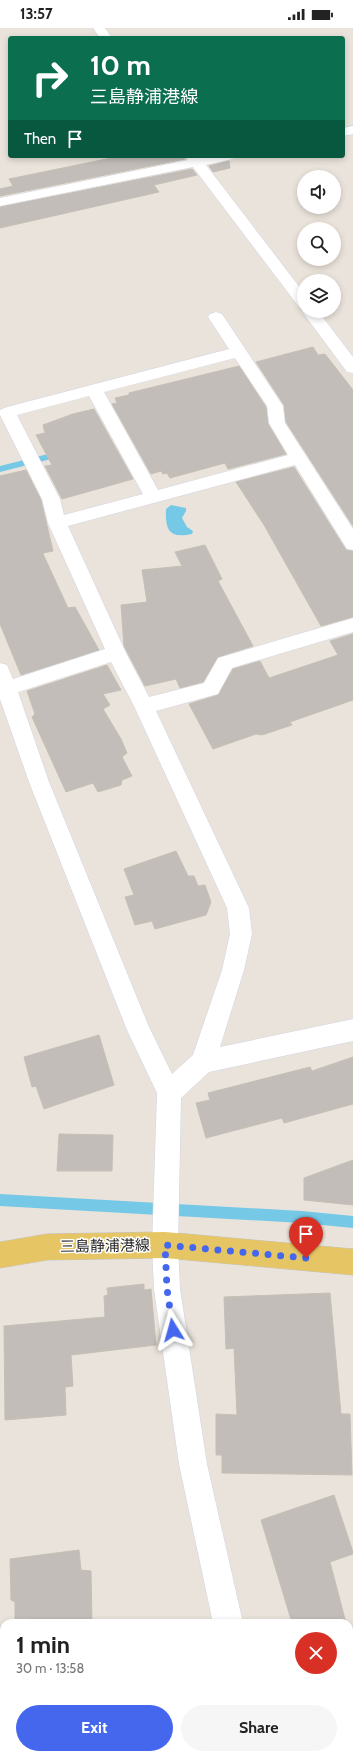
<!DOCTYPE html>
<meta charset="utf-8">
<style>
body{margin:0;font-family:Cabin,"Noto Sans JP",sans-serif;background:#f6f6f6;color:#222;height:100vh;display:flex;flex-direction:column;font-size:15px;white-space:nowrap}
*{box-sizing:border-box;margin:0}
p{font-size:13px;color:#767676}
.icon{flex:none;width:22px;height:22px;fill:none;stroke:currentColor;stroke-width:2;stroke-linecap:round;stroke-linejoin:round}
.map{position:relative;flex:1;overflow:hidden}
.panel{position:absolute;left:0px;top:1591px;width:353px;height:140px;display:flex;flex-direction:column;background:#fff;border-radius:12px 12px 0 0;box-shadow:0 2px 6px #0003}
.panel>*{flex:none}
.hud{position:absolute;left:8px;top:8px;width:337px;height:122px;border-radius:4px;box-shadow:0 2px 6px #0003;background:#0b6e4f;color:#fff;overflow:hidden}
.controls{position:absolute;left:297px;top:142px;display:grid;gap:8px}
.controls a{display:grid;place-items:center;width:44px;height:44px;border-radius:50%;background:#fff;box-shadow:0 2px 6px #0003;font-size:20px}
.pin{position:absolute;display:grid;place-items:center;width:34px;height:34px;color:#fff;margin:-41px -17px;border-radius:50% 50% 50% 0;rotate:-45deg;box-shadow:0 0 4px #0007}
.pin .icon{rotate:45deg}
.me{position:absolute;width:44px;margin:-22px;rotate:352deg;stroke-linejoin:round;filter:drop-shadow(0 0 3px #0008)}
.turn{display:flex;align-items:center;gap:14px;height:84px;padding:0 16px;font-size:18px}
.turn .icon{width:52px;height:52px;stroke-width:2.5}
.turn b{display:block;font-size:28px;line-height:34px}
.then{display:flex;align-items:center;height:38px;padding:0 16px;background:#0003;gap:8px;font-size:15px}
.round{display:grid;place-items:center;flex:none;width:42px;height:42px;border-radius:21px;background:#f6f6f6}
.overview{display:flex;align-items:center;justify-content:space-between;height:68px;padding:0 16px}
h1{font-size:24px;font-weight:700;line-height:30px}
.primary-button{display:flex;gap:8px;margin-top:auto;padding:8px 16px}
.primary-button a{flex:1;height:46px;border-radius:24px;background:#4567ed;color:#fff;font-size:16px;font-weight:700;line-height:46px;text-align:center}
.primary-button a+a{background:#f6f6f6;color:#222}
.status{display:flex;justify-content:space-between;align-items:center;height:28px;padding:0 20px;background:#fff;direction:ltr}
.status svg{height:11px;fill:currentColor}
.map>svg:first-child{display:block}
.water{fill:#75c9e6}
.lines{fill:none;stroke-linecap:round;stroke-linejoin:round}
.stream{fill:#75c9e6;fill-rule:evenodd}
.building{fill:#c2bdb8;stroke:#c5bfb5}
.minor-casing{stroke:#d1d4e1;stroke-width:1}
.major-casing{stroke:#c3c3c3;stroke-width:1}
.minor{fill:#fff;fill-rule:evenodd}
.major{fill:#e6c664;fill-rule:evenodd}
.route{stroke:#4567ed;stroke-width:7;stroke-dasharray:0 12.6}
.labels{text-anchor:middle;stroke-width:3;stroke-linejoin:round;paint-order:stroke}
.street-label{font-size:15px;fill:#292929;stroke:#fff}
</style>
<div class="status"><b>13:57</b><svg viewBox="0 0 49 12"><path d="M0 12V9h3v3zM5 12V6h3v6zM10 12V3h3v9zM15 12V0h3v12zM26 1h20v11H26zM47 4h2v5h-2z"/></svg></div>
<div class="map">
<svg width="353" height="1731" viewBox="0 0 353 1731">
<rect width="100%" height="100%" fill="#eae3db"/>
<!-- water -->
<path class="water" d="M171 477 186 480V483L182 490 187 499 193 503 192 506C169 511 165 502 166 481Z"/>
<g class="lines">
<!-- stream -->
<g class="stream">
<path d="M60 423 63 424V428L0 444V438Z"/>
<path d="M0 1166 302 1183 353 1188V1200L302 1195 0 1178Z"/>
</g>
</g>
<!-- building -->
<g class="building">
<path d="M121 128H184L185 131 0 168V161L13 158 9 151Z"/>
<path d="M229 133 230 140 213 144 209 138Z"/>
<path d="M192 141 197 147 154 157 159 164 0 200V179Z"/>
<path d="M313 319 318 327 325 326 353 362V498L286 394 284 377 256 334Z"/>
<path d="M239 338 266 379 268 396 286 426 228 441 225 435 170 450 167 445 163 446 161 443 151 446 112 376 117 375 115 370 129 367V365Z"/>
<path d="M94 381 133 451 62 471 45 438 52 437 36 407 45 405 43 397 73 386Z"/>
<path d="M294 439 346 522 353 523V589L321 598 264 497 236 454Z"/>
<path d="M26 442 41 472 53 523 43 525 44 528 68 580 75 579 99 622 21 647 0 596V448Z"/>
<path d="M205 517 222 551 218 553 253 618 218 629 203 654 180 660 176 651 145 658 124 618 121 577 147 574 142 542 182 538 175 524Z"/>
<path d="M353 606V672L290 694 292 697 262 707 256 706 213 721 189 676 218 667 233 641 260 633 269 650 338 627 330 613Z"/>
<path d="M107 637 121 662 103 666 110 677 103 681 121 711 127 725 122 729 132 748 122 752 121 757 98 764 93 755 66 764 32 689 35 686 27 663Z"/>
<path d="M176 823 188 848H194L198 858 205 857 211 874 206 887 155 901 152 893 135 897 125 869 134 867 124 841Z"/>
<path d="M99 1007 114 1057 44 1081 36 1058 32 1059 24 1029Z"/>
<path d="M353 1029V1076L284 1095 282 1090 206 1110 196 1075 210 1072 208 1065 310 1039 312 1043Z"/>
<path d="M59 1106 113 1107 112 1143H57Z"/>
<path d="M353 1132V1177L304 1172V1150Z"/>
<path d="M144 1256V1262L151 1261 156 1317 71 1327 73 1358 65 1359 66 1387 5 1392 4 1298 105 1289 104 1268 108 1267 107 1260Z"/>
<path d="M330 1265 341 1386H350L352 1447 222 1445V1427H216V1386L237 1387 234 1320 226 1321 224 1269Z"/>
<path d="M334 1467 353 1524V1526L330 1534 346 1595H292L261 1492Z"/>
<path d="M79 1522 81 1542 91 1543 92 1595H27V1590L15 1592V1574L11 1572 10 1531Z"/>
</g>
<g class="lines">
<!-- minor casing -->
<g class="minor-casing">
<g id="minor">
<path d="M93 0H105L112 10H100Z"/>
<path d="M353 98V106L343 108V100Z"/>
<path d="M185 128 200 129 235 128 233 131 206 137 304 265V283H318L353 329V345L347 344 304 286 302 283 304 281 299 279 193 139 0 178V170L188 132Z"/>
<path d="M216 284 222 286 283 378 285 395 353 501V522L347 521 295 437 68 498 126 625 149 669 204 655 218 630 353 590V604L232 640 218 666 156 683 249 880 252 906 244 942 220 1019 353 991V1013L209 1044 181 1070 178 1217 180 1261 207 1436 243 1595H213L179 1436 154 1261 152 1217 157 1065 127 1002 29 754 0 671V635L7 637 13 651 105 621 48 495 42 471 0 387V382L7 379 229 321 208 289 210 286ZM235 330 267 378 269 395 288 427 158 462 104 364ZM89 368 143 466 64 487 60 471 17 387ZM111 634 134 678 227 880 230 906 222 942 193 1027 172 1046 149 999 49 754 18 664Z"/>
<path d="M242 1727H274L275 1731H243Z"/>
</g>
</g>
<!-- major casing -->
<g class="major-casing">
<path id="major" d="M165 1204 353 1221V1247L165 1230 47 1232 0 1240V1214L47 1206Z"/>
</g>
<!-- minor -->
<use href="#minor" class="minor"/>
<!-- major -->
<use href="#major" class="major"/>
</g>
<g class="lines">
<!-- route -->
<path class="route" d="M173 1302 167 1261 165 1217 306 1230"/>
</g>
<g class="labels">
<!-- street labels -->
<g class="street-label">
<text transform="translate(105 1218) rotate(-1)" y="5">三島静浦港線</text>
</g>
</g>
</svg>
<div class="controls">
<a><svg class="icon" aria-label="sound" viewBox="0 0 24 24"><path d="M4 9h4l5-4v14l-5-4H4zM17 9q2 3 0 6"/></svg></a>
<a><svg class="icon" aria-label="search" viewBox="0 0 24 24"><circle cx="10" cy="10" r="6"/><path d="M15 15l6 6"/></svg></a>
<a><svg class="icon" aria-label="layers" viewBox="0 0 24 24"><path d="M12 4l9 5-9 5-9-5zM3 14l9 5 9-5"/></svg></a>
</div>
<div class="pin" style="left:306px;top:1230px;background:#d93025"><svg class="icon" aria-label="arrive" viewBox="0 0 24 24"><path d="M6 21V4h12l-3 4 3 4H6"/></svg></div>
<svg class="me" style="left:173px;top:1302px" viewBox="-20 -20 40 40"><path d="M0-17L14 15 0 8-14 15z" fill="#4567ed" stroke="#fff" stroke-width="4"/></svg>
<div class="hud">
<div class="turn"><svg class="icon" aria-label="right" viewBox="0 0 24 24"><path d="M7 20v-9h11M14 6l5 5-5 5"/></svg><div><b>10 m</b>三島静浦港線</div></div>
<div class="then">Then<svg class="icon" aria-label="arrive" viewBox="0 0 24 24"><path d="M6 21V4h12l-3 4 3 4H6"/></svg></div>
</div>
<section class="panel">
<div class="overview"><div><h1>1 min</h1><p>30 m · 13:58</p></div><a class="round" style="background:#d93025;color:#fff"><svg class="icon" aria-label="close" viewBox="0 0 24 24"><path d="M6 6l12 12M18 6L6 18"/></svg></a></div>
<div class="primary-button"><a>Exit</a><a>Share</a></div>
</section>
</div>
